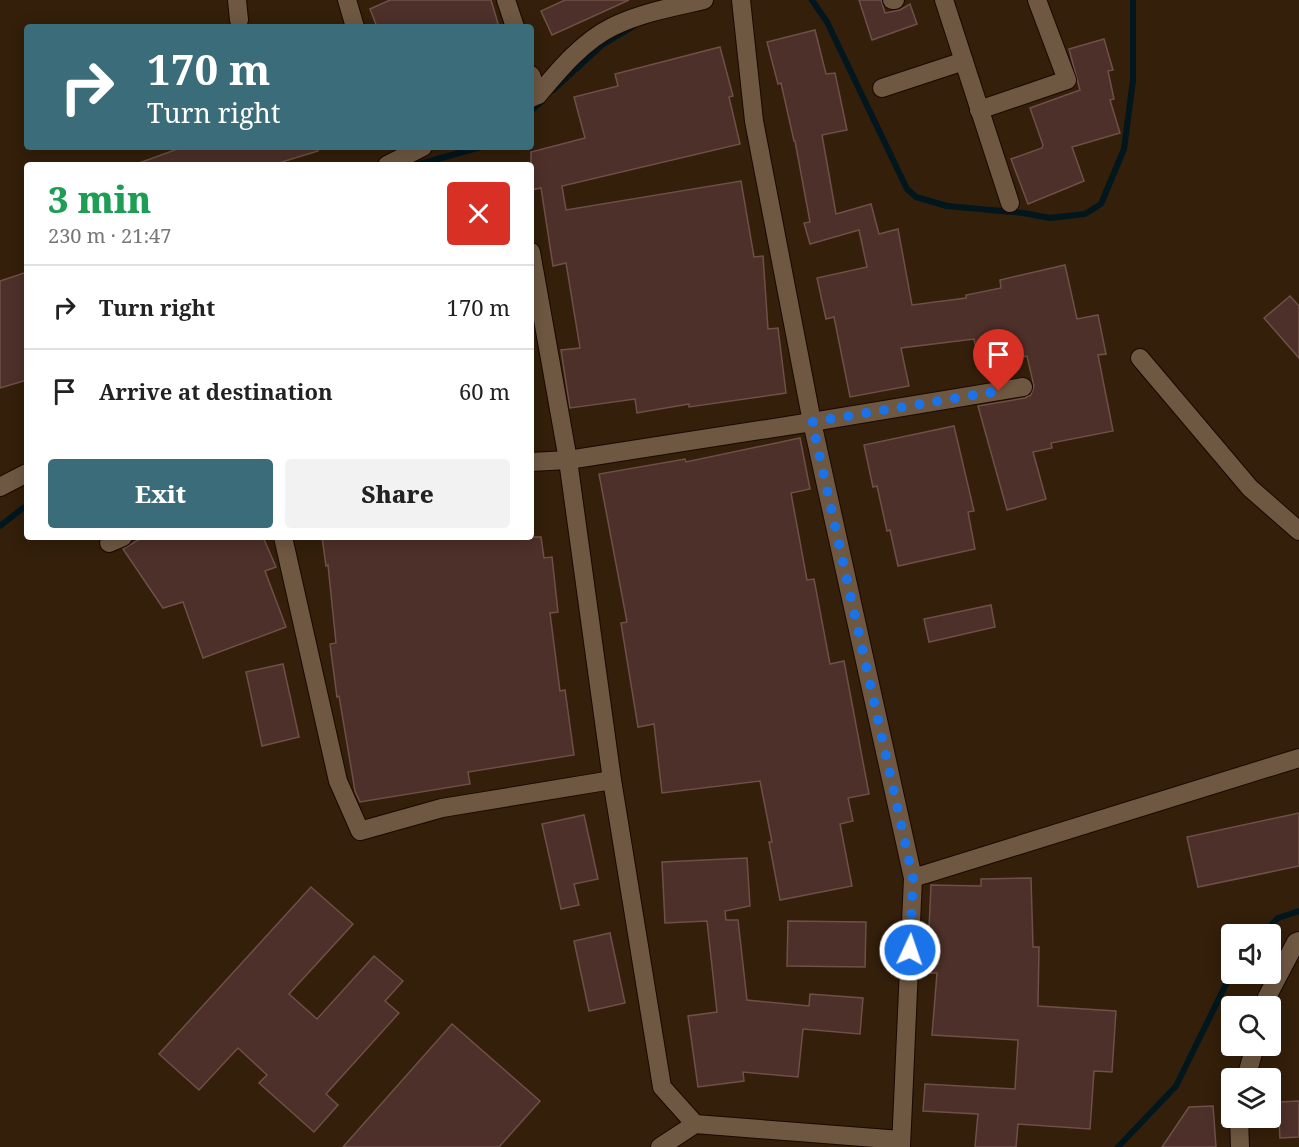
<!DOCTYPE html>
<meta charset="utf-8">
<style>
body{margin:0;font-family:"Noto Serif",serif;background:#f2f2f2;color:#222;height:100vh;display:flex;flex-direction:column;font-size:22px;white-space:nowrap}
*{box-sizing:border-box;margin:0}
p{font-size:20px;color:#767676}
.icon{flex:none;width:33px;height:33px;fill:none;stroke:currentColor;stroke-width:2;stroke-linecap:round;stroke-linejoin:round}
.map{position:relative;flex:1;overflow:hidden}
.sheet{position:absolute;left:24px;top:162px;width:510px;height:378px;display:flex;flex-direction:column;background:#fff;border-radius:6px;box-shadow:0 3px 15px #0003}
.sheet>*{flex:none}
.top-card{position:absolute;left:24px;top:24px;width:510px;height:126px;border-radius:6px;box-shadow:0 3px 15px #0003;background:#3a6d79;color:#fff;overflow:hidden}
.tools{position:absolute;left:1221px;top:924px;display:grid;gap:12px}
.tools a{display:grid;place-items:center;width:60px;height:60px;border-radius:6px;background:#fff;box-shadow:0 3px 15px #0003;font-size:30px}
.pin{position:absolute;display:grid;place-items:center;width:51px;height:51px;color:#fff;margin:-62px -26px;border-radius:50% 50% 50% 0;rotate:-45deg;box-shadow:0 0 6px #0007}
.pin .icon{rotate:45deg}
.me{position:absolute;width:66px;margin:-33px;rotate:3deg;stroke-linejoin:round;filter:drop-shadow(0 0 4px #0008)}
.turn{display:flex;align-items:center;gap:21px;height:126px;padding:0 24px;font-size:27px}
.turn .icon{width:78px;height:78px;stroke-width:2.5}
.turn b{display:block;font-size:42px;line-height:51px}
.round{display:grid;place-items:center;flex:none;width:63px;height:63px;border-radius:6px;background:#f2f2f2}
.summary{display:flex;align-items:center;justify-content:space-between;height:102px;padding:0 24px}
h1{font-size:36px;font-weight:800;line-height:45px;color:#1e9e55}
.button{display:flex;gap:12px;margin-top:auto;padding:12px 24px}
.button a{flex:1;height:69px;border-radius:6px;background:#3a6d79;color:#fff;font-size:24px;font-weight:800;line-height:69px;text-align:center}
.button a+a{background:#f2f2f2;color:#222}
ul{padding:0;list-style:none}
li{display:flex;align-items:center;gap:18px;height:84px;padding:0 24px;border-top:2px solid #e0e0e0}
li div{flex:1}
li b{display:block;font-size:22px}
li em{font-style:normal}
.map>svg:first-child{display:block}
.lines{fill:none;stroke-linecap:round;stroke-linejoin:round}
.stream{stroke:#01171d;stroke-width:6}
.building{fill:#4d3029;stroke:#6f5048;stroke-width:1.5}
.street-casing{stroke:#1a0800;stroke-width:20}
.street{stroke:#6f5842;stroke-width:18}
.route{stroke:#1a73e8;stroke-width:10;stroke-dasharray:0 18}
</style>
<div class="map">
<svg width="1299" height="1147" viewBox="0 0 1299 1147">
<rect width="100%" height="100%" fill="#331f0a"/>
<g class="lines">
<!-- stream -->
<g class="stream">
<path d="M812 0 827 22 907 189 916 197 947 206 1023 213 1050 218 1085 214 1101 204 1124 149 1133 80V0"/>
<path d="M553 90 602 45 634 26"/>
<path d="M531 111 542 101"/>
<path d="M416 165 481 147"/>
<path d="M0 526 27 505"/>
<path d="M1263 934 1278 918 1299 911"/>
<path d="M1118 1147 1176 1086 1232 972"/>
</g>
</g>
<!-- building -->
<g class="building">
<path d="M390 0H491L499 27H377L370 9Z"/>
<path d="M565 0H629L552 35 541 11Z"/>
<path d="M859 0H881L885 13 900 10 910 4 917 24 872 40Z"/>
<path d="M815 30 826 74 835 73 847 130 822 135 836 214 871 204 879 234 898 229 912 305 966 298V295L1001 288 1000 280 1065 265 1077 319 1098 315 1106 354 1098 355 1113 431 1051 443 1052 448 1033 452 1046 499 1007 510 978 406 1025 398 1031 395 1034 386 1027 356 980 365 974 339 901 348 909 386 850 397 834 317 826 319 817 278 867 267 859 230 810 244 804 223 810 222 795 141H794L781 83 778 84 767 42Z"/>
<path d="M1104 39 1113 70 1108 71 1114 99 1110 100 1120 133 1072 147 1084 181 1028 204 1011 159 1042 148 1043 145 1030 108 1080 90 1069 49Z"/>
<path d="M720 47 733 96 729 97 740 144 562 186 566 210 741 181 754 257 763 256 768 329 778 328 786 393 689 407V404L637 413 635 399 570 408 561 350 580 348 566 263 553 266 541 188 531 190V152L585 138 574 97 618 86 615 74Z"/>
<path d="M183 147H317L318 151 272 165H139V163Z"/>
<path d="M27 272V380L0 388V281Z"/>
<path d="M1290 296 1299 306V358L1264 318Z"/>
<path d="M954 426 974 511 968 512 975 549 898 566 890 530 887 531 877 486 873 487 864 445Z"/>
<path d="M800 438 810 489 791 493 807 580 814 579 830 664 844 661 869 794 848 798 853 821 840 824 852 886 780 900 769 842H772L760 781 662 793 654 724 638 727 621 623 627 622 599 474 685 459 686 462Z"/>
<path d="M143 537H263L276 567 265 571 286 627 203 658 183 602 163 608 123 549Z"/>
<path d="M322 537H541L544 558 552 557 558 612 550 613 560 691 565 690 574 755 468 772 470 784 360 802 355 791 339 696 337 697 330 644 336 643 328 565 326 566Z"/>
<path d="M991 605 995 627 929 642 924 619Z"/>
<path d="M283 664 299 737 262 746 246 672Z"/>
<path d="M1299 813V866L1198 887 1187 837Z"/>
<path d="M584 815 598 879 574 884 579 905 561 909 542 824Z"/>
<path d="M747 858 750 906 725 911 726 920H738L747 1000 809 1006 810 994 863 998 860 1034 803 1029 798 1077 743 1072 744 1081 698 1087 688 1016 717 1012 707 921 665 923 662 862Z"/>
<path d="M1031 878 1033 947H1039L1038 1006 1116 1011 1112 1072 1094 1071 1090 1129 1018 1124 1016 1147H975L978 1114 923 1111 925 1084 1015 1089 1018 1040 932 1035 937 973H927L931 885 981 886V879Z"/>
<path d="M311 887 353 924 289 994 317 1019 374 956 403 981 385 1001 399 1013 326 1094 338 1105 314 1132 259 1083 267 1075 238 1048 199 1090 159 1054Z"/>
<path d="M788 921 866 922 865 967 787 966Z"/>
<path d="M610 933 625 1003 589 1011 574 941Z"/>
<path d="M452 1024 540 1101 499 1147H343Z"/>
<path d="M1299 1101V1137L1280 1138 1278 1102Z"/>
<path d="M1213 1106 1216 1147H1162L1189 1107Z"/>
</g>
<g class="lines">
<!-- street casing -->
<g class="street-casing">
<g id="street">
<path d="M237 0 239 20"/>
<path d="M347 0 355 27"/>
<path d="M506 0 515 27"/>
<path d="M741 0 754 121 812 422 913 878 901 1147"/>
<path d="M892 0H895"/>
<path d="M944 0 1010 203"/>
<path d="M531 75 538 95 531 98"/>
<path d="M882 88 964 61"/>
<path d="M538 95C559 70 582 42 612 27 640 13 673 7 704 0"/>
<path d="M979 110 1067 80 1037 0"/>
<path d="M387 165 423 147"/>
<path d="M531 252 568 460 612 780 662 1087 695 1124"/>
<path d="M1140 358 1250 488 1299 531"/>
<path d="M531 462 568 460 812 422 1023 387"/>
<path d="M0 487 27 473"/>
<path d="M283 537 338 781 360 831 442 808 612 780"/>
<path d="M109 543 123 537"/>
<path d="M913 878 1299 758"/>
<path d="M1265 1006 1267 997 1296 942 1299 941"/>
<path d="M1246 1078 1255 1046"/>
<path d="M1239 1118 1240 1147"/>
<path d="M660 1147 695 1124 901 1140"/>
</g>
</g>
<!-- street -->
<use href="#street" class="street"/>
</g>
<g class="lines">
<!-- route -->
<path class="route" d="M910 950 913 878 812 422 999 391"/>
</g>
</svg>
<div class="tools">
<a><svg class="icon" aria-label="sound" viewBox="0 0 24 24"><path d="M4 9h4l5-4v14l-5-4H4zM17 9q2 3 0 6"/></svg></a>
<a><svg class="icon" aria-label="search" viewBox="0 0 24 24"><circle cx="10" cy="10" r="6"/><path d="M15 15l6 6"/></svg></a>
<a><svg class="icon" aria-label="layers" viewBox="0 0 24 24"><path d="M12 4l9 5-9 5-9-5zM3 14l9 5 9-5"/></svg></a>
</div>
<div class="pin" style="left:999px;top:391px;background:#d93025"><svg class="icon" aria-label="arrive" viewBox="0 0 24 24"><path d="M6 21V4h12l-3 4 3 4H6"/></svg></div>
<svg class="me" style="left:910px;top:950px" viewBox="-20 -20 40 40"><circle r="17" fill="#1a73e8" stroke="#fff" stroke-width="3"/><path d="M0-11L8 9 0 5-8 9z" fill="#fff"/></svg>
<div class="top-card">
<div class="turn"><svg class="icon" aria-label="right" viewBox="0 0 24 24"><path d="M7 20v-9h11M14 6l5 5-5 5"/></svg><div><b>170 m</b>Turn right</div></div>
</div>
<section class="sheet">
<div class="summary"><div><h1>3 min</h1><p>230 m · 21:47</p></div><a class="round" style="background:#d93025;color:#fff"><svg class="icon" aria-label="close" viewBox="0 0 24 24"><path d="M6 6l12 12M18 6L6 18"/></svg></a></div>
<ul>
<li><svg class="icon" aria-label="right" viewBox="0 0 24 24"><path d="M7 20v-9h11M14 6l5 5-5 5"/></svg><div><b>Turn right</b></div><em>170 m</em></li>
<li><svg class="icon" aria-label="arrive" viewBox="0 0 24 24"><path d="M6 21V4h12l-3 4 3 4H6"/></svg><div><b>Arrive at destination</b></div><em>60 m</em></li>
</ul>
<div class="button"><a>Exit</a><a>Share</a></div>
</section>
</div>
